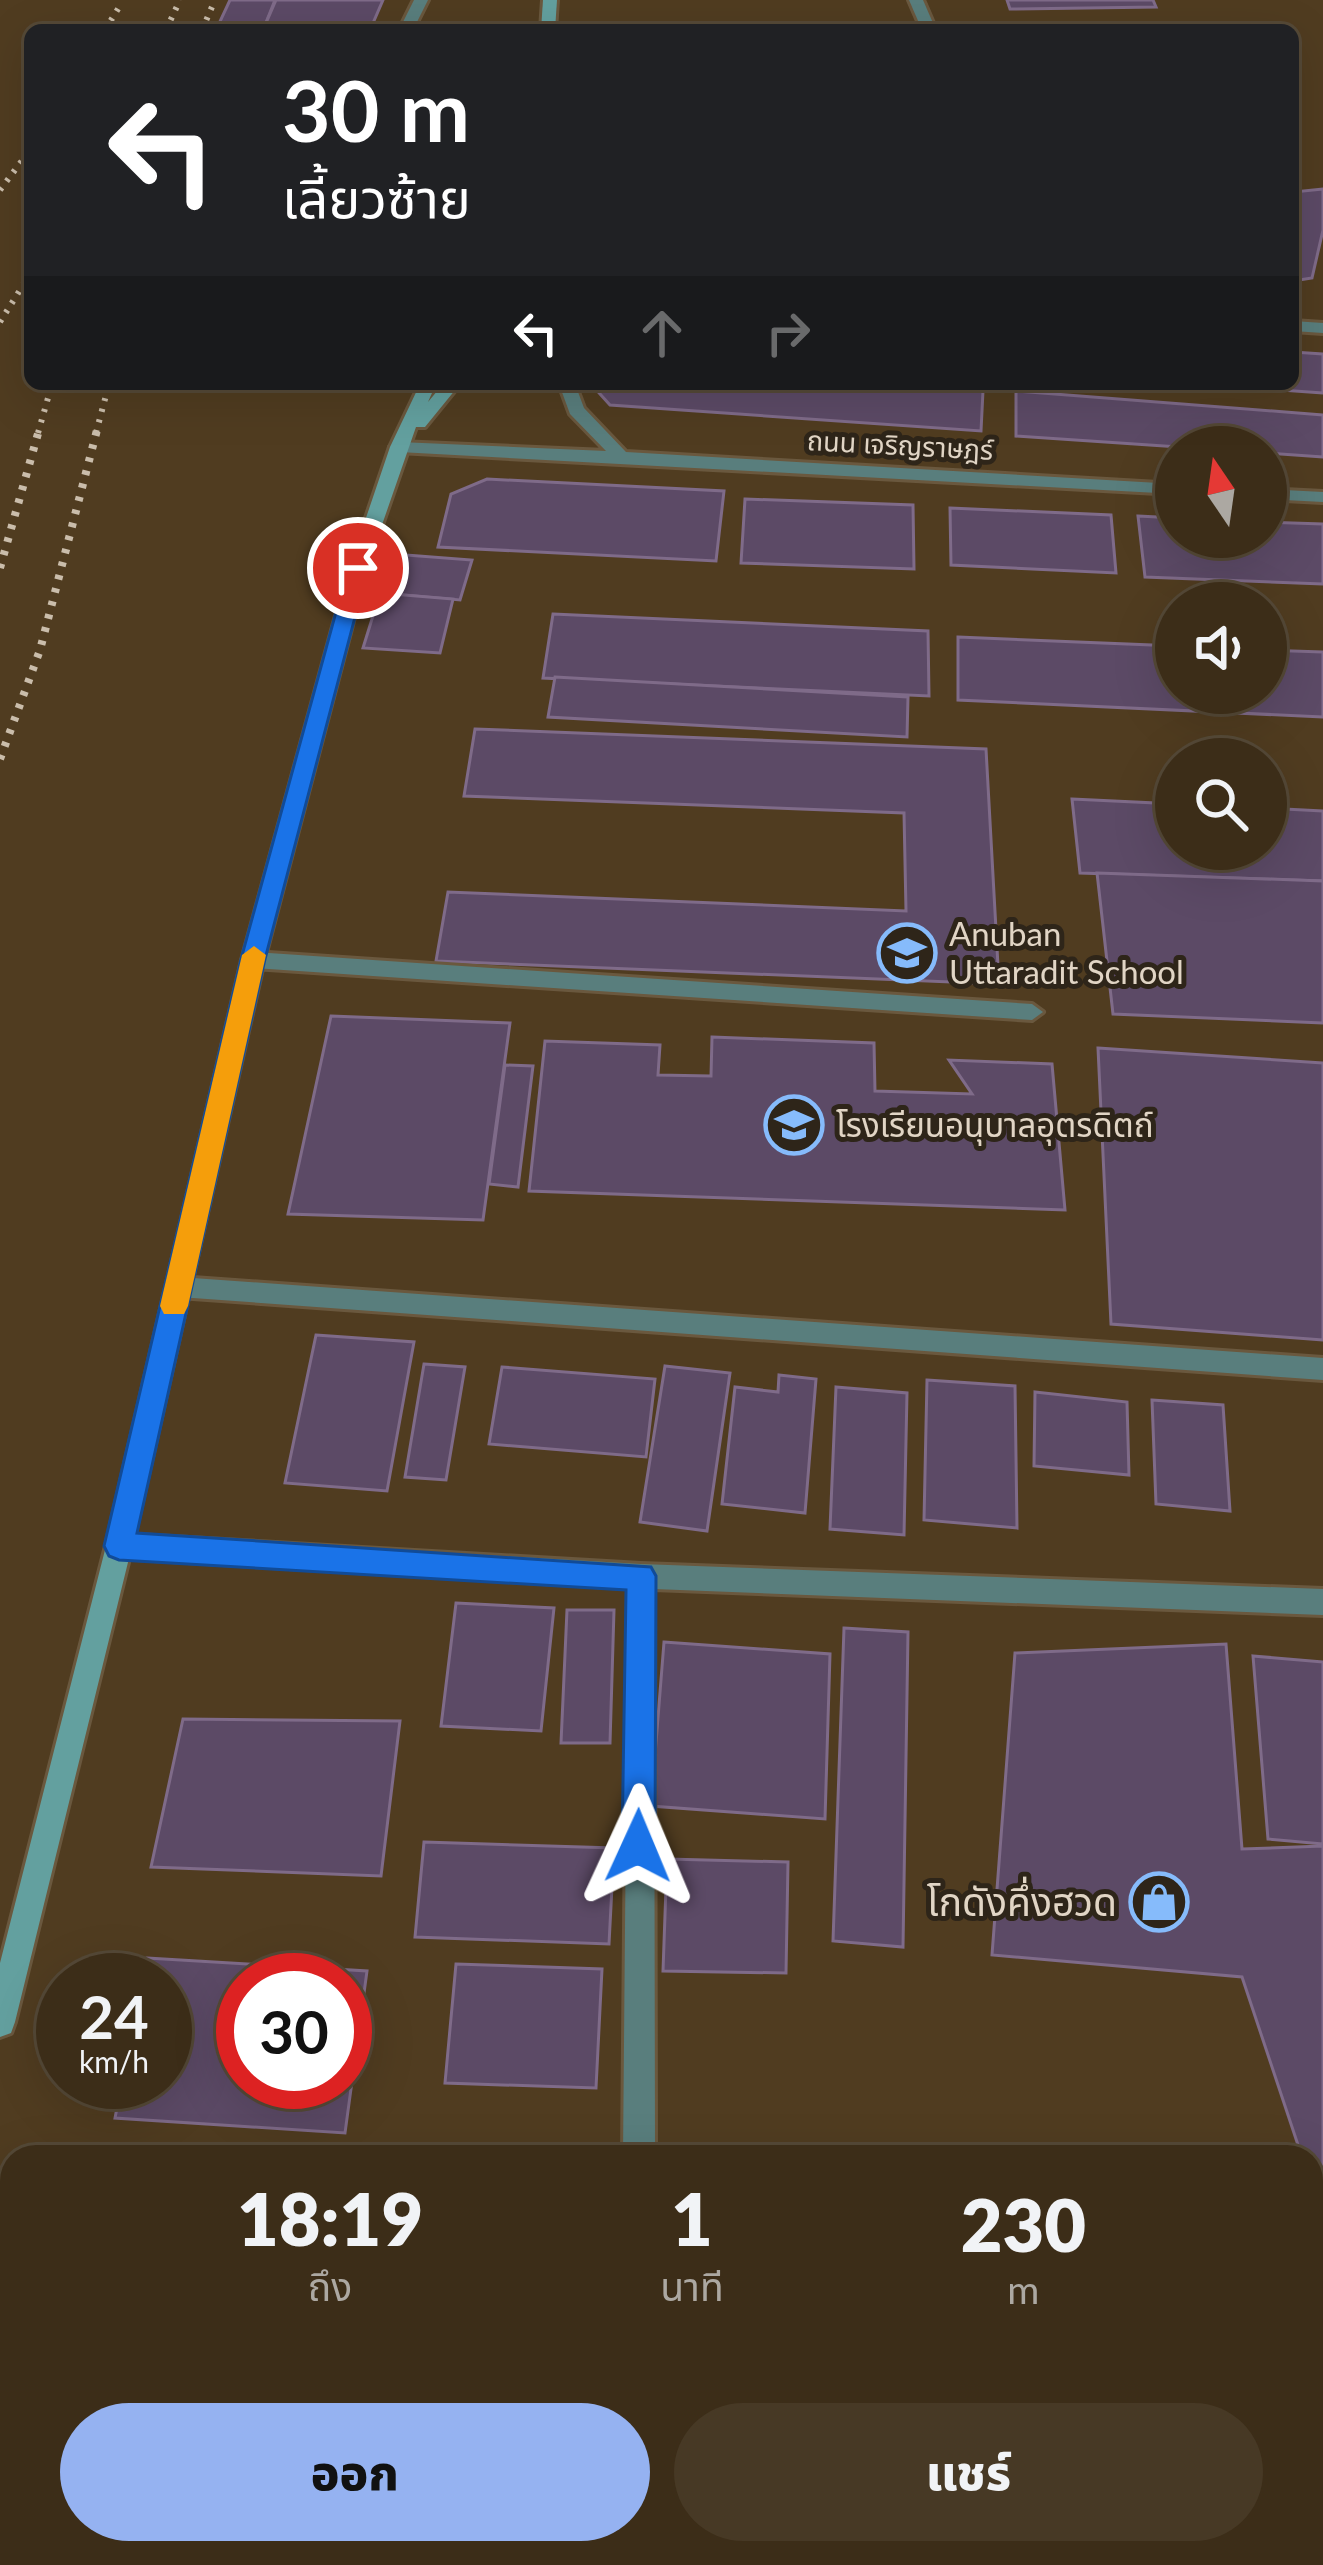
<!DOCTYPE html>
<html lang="th">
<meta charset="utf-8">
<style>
body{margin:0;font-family:Lato,"Noto Sans Thai",sans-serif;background:#473925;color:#f1f3f6;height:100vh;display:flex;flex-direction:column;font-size:45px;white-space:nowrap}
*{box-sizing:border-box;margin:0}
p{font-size:39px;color:#aca8a2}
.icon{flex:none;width:66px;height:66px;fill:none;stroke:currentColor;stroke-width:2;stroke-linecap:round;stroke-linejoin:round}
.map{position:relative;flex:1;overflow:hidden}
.details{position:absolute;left:0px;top:2145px;width:1323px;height:420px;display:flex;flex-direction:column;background:#3c2d18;border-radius:36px 36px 0 0;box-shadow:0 12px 48px #0002,0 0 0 3px #554937}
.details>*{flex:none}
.hud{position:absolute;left:24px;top:24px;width:1275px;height:366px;border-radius:18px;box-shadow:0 12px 48px #0002,0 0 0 3px #554937;background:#202124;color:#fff;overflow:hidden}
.needle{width:78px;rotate:347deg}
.tools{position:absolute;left:1155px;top:426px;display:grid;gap:24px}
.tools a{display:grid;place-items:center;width:132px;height:132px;border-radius:50%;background:#3c2d18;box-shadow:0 12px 48px #0002,0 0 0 3px #554937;font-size:60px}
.speed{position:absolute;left:36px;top:1953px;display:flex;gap:24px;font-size:60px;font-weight:700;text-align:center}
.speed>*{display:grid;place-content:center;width:156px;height:156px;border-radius:50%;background:#3c2d18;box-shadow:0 12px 48px #0002,0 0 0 3px #554937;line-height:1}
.speed small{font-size:30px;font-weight:400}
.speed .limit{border:18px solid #d22;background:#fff;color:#111}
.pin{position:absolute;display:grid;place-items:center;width:102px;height:102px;color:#fff;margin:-51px;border:6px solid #fff;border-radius:50%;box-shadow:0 3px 12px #0007}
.me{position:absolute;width:132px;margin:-66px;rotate:1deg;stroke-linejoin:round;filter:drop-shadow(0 0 9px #0008)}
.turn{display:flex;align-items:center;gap:42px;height:252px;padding:0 60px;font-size:54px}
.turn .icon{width:156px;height:156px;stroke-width:2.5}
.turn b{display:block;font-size:84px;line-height:102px}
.lanes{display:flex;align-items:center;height:114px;padding:0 60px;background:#0003;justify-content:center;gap:60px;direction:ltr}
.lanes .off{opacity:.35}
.eta{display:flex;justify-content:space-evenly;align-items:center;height:204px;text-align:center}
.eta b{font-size:72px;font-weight:800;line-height:84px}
.action{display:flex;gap:24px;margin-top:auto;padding:24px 60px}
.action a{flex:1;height:138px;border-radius:72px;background:#95b2f1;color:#111;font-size:48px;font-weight:800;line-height:138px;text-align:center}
.action a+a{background:#473925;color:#f1f3f6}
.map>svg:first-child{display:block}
.water{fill:#4570a2}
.building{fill:#5c4a66;stroke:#7f6b89;stroke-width:3;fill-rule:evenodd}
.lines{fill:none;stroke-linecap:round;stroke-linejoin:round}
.lane-casing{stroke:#6a583e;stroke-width:6}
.street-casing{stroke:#6a583e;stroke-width:6}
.secondary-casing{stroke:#6a583e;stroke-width:6}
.lane{fill:#597e7d;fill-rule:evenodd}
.street{fill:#597e7d;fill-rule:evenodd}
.secondary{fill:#63a09f;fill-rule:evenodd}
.rail-far1{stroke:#cabdab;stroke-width:6;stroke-dasharray:3 8;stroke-linecap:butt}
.rail{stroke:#cabdab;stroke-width:8;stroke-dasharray:4.5 9;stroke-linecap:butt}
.route{fill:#1a73e8;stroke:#114b97;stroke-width:3}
.slow{fill:#f59e0b}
.labels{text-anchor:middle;stroke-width:10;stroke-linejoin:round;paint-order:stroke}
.far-street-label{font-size:27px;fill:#e1d5c5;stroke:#2e2519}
.poi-label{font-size:33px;fill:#e1d5c5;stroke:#2e2519;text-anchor:start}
.near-poi-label{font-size:39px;fill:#e1d5c5;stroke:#2e2519;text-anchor:end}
</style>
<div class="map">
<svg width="1323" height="2565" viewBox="0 0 1323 2565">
<rect width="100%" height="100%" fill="#503c20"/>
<!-- water -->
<path class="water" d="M0 2500 12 2509V2553H69L84 2565H0Z"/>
<!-- building -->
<g class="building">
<path d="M230 0H275L263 30H216Z"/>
<path d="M276 0H383L370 30H263Z"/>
<path d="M1007 0H1153L1156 7 1010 9Z"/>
<path d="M1323 189V230L1312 278 1293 281V192Z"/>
<path d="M1293 352 1323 354V393L1193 384H1293Z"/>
<path d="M591 384H886L983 391 981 431 610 405Z"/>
<path d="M1016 391 1323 415V457L1266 453V447H1179L1016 436Z"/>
<path d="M487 479 724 491 716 561 438 547 451 494Z"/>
<path d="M745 499 913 505 914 569 741 563Z"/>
<path d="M950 508 1111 515 1116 573 951 565Z"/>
<path d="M1138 516 1176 518V537H1266V522L1323 524V584L1145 577Z"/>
<path d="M393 554 472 560 460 600 380 593Z"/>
<path d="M380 593 453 599 440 653 363 648Z"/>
<path d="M553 614 928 631 929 696 543 678Z"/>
<path d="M958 637 1176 646V693H1266V650L1323 652V717L958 700Z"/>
<path d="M555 677 908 697 907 737 548 717Z"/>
<path d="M475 729 986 749 999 984 436 961 448 892 906 911 904 813 464 796Z"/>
<path d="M1072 799 1176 804V849H1266V808L1323 811V881L1080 873Z"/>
<path d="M1097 873 1323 881V1023L1113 1014Z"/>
<path d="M331 1016 510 1023 483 1220 288 1214Z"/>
<path d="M712 1037 874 1043 875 1091 972 1094 949 1060 1052 1064 1065 1210 529 1191 545 1041 660 1045 658 1075 711 1076Z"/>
<path d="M1098 1048 1323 1063V1340L1111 1324Z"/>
<path d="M505 1065 533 1066 518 1187 489 1184Z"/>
<path d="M316 1335 414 1342 387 1491 285 1483Z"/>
<path d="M424 1364 465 1367 446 1480 405 1477Z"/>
<path d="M665 1366 730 1373 707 1531 640 1522Z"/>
<path d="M502 1367 655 1379 646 1457 489 1444Z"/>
<path d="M779 1375 816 1379 805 1513 722 1504 735 1387 778 1392Z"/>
<path d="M927 1380 1015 1386 1017 1528 924 1520Z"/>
<path d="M836 1387 907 1393 904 1535 830 1529Z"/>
<path d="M1035 1392 1127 1402 1129 1475 1034 1466Z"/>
<path d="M1152 1400 1223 1405 1230 1511 1156 1504Z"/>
<path d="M456 1603 554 1608 541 1731 441 1726Z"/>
<path d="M567 1610H614L610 1743H561Z"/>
<path d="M844 1628 908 1632 903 1947 833 1941Z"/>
<path d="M664 1642 830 1654 825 1819 651 1806Z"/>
<path d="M1226 1644 1242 1849 1323 1846V2221L1311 2185V2157H1302L1242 1977 992 1955 1015 1653Z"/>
<path d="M1253 1656 1323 1662V1844L1268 1839Z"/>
<path d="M183 1719 400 1721 381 1876 151 1867Z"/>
<path d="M424 1842 614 1848 609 1944 415 1937Z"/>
<path d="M667 1859 788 1862 786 1973 663 1971Z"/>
<path d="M147 1958 367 1971 345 2133 115 2118 122 2082H165V1980H142ZM243 1980H345V2082H243Z"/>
<path d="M456 1964 602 1969 596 2088 445 2083Z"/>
</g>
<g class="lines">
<!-- lane casing -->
<g class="lane-casing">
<g id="lane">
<path d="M414 0H428L413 30H399Z"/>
<path d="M909 0H923L936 30H922Z"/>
<path d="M179 1277 1323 1358V1380L179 1297 171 1294 167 1287 171 1280Z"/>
</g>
</g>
<!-- street casing -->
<g class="street-casing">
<g id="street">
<path d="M1293 321 1323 323V333L1293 331Z"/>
<path d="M559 384H575L584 408 626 452 1176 484V494L399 452 390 447 399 442 606 451 570 414Z"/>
<path d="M1266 489 1323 492V502L1266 499Z"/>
<path d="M253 952 1032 1004 1043 1012 1032 1020 253 968 242 960Z"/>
<path d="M119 1534 641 1564 1323 1589V1615L654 1589 655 2157H623L628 1588 119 1558 110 1555 106 1546 110 1537Z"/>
<path d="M1323 2460V2494L1311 2495V2461Z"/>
</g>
</g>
<!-- secondary casing -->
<g class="secondary-casing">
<g id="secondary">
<path d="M543 0H557L555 30H541Z"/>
<path d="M420 384H436L428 402 443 384H460L425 427H416L367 568 264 960 132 1546 15 2022 11 2033 0 2037V1963L106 1546 242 960 349 568 390 447Z"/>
</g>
</g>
<!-- lane -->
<use href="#lane" class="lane"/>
<!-- street -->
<use href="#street" class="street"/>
<!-- secondary -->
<use href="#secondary" class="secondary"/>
<!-- rail-far1 -->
<g class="rail-far1">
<path d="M105 30 121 4"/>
<path d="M166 30 180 0"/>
<path d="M202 30 215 0"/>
<path d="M0 190 30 150"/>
<path d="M0 322 30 274"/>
<path d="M38 433 52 384"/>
<path d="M96 433 109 384"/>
</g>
<!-- rail -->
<g class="rail">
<path d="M0 568 39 430"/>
<path d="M0 759 40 650 97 430"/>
</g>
</g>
<!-- route -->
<path class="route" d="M358 561 368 568 265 959 137 1533 651 1567 656 1576 655 1846 650 1857 638 1862 627 1857 622 1846 626 1590 119 1560 109 1556 104 1546 241 959 348 568Z"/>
<!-- slow -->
<path class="slow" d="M254 946 266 955 188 1306 184 1314H164L160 1306 242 955Z"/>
<!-- icons -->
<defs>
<g id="school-ring" transform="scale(3)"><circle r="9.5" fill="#2e2519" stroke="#86bbfb" stroke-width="1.5"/><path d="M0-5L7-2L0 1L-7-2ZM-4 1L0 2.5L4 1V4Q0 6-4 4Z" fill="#86bbfb"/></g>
<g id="shop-ring" transform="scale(3)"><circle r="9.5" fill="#2e2519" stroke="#86bbfb" stroke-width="1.5"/><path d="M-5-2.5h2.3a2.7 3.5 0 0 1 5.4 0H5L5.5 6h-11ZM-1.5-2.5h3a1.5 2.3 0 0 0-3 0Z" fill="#86bbfb"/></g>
</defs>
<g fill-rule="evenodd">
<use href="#school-ring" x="907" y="953"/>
<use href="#school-ring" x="794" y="1125"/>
<use href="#shop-ring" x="1159" y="1902"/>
</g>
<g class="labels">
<!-- far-street labels -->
<g class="far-street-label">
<text transform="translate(900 446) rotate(3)" y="9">ถนน เจริญราษฎร์</text>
</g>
<!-- poi labels -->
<g class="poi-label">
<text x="949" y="946">Anuban<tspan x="949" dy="38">Uttaradit School</tspan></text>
<text x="836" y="1137">โรงเรียนอนุบาลอุตรดิตถ์</text>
</g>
<!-- near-poi labels -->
<g class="near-poi-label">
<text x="1117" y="1916">โกดังคึ่งฮวด</text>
</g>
</g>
</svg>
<div class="tools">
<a><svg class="needle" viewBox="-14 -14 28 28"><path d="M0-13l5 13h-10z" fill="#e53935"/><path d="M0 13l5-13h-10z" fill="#aca8a2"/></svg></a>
<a><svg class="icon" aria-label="sound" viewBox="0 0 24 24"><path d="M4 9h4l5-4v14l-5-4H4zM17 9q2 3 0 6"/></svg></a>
<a><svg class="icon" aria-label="search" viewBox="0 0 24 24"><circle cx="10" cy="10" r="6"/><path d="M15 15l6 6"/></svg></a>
</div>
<div class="speed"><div>24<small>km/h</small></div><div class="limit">30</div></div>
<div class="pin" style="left:358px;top:568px;background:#d93025"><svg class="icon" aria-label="arrive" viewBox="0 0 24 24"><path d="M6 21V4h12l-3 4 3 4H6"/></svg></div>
<svg class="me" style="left:638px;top:1846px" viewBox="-20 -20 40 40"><path d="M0-17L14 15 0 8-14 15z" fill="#1a73e8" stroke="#fff" stroke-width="4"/></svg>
<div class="hud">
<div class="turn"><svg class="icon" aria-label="left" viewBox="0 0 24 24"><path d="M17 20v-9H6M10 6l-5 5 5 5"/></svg><div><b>30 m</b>เลี้ยวซ้าย</div></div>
<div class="lanes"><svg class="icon" aria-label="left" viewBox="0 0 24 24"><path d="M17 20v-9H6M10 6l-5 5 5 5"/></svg><svg class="icon off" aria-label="ahead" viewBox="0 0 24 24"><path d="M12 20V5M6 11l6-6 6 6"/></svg><svg class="icon off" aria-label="right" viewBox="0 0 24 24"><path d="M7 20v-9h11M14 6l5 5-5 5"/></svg></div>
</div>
<section class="details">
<div class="eta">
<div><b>18:19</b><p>ถึง</p></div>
<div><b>1</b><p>นาที</p></div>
<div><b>230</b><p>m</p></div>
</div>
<div class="action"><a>ออก</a><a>แชร์</a></div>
</section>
</div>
